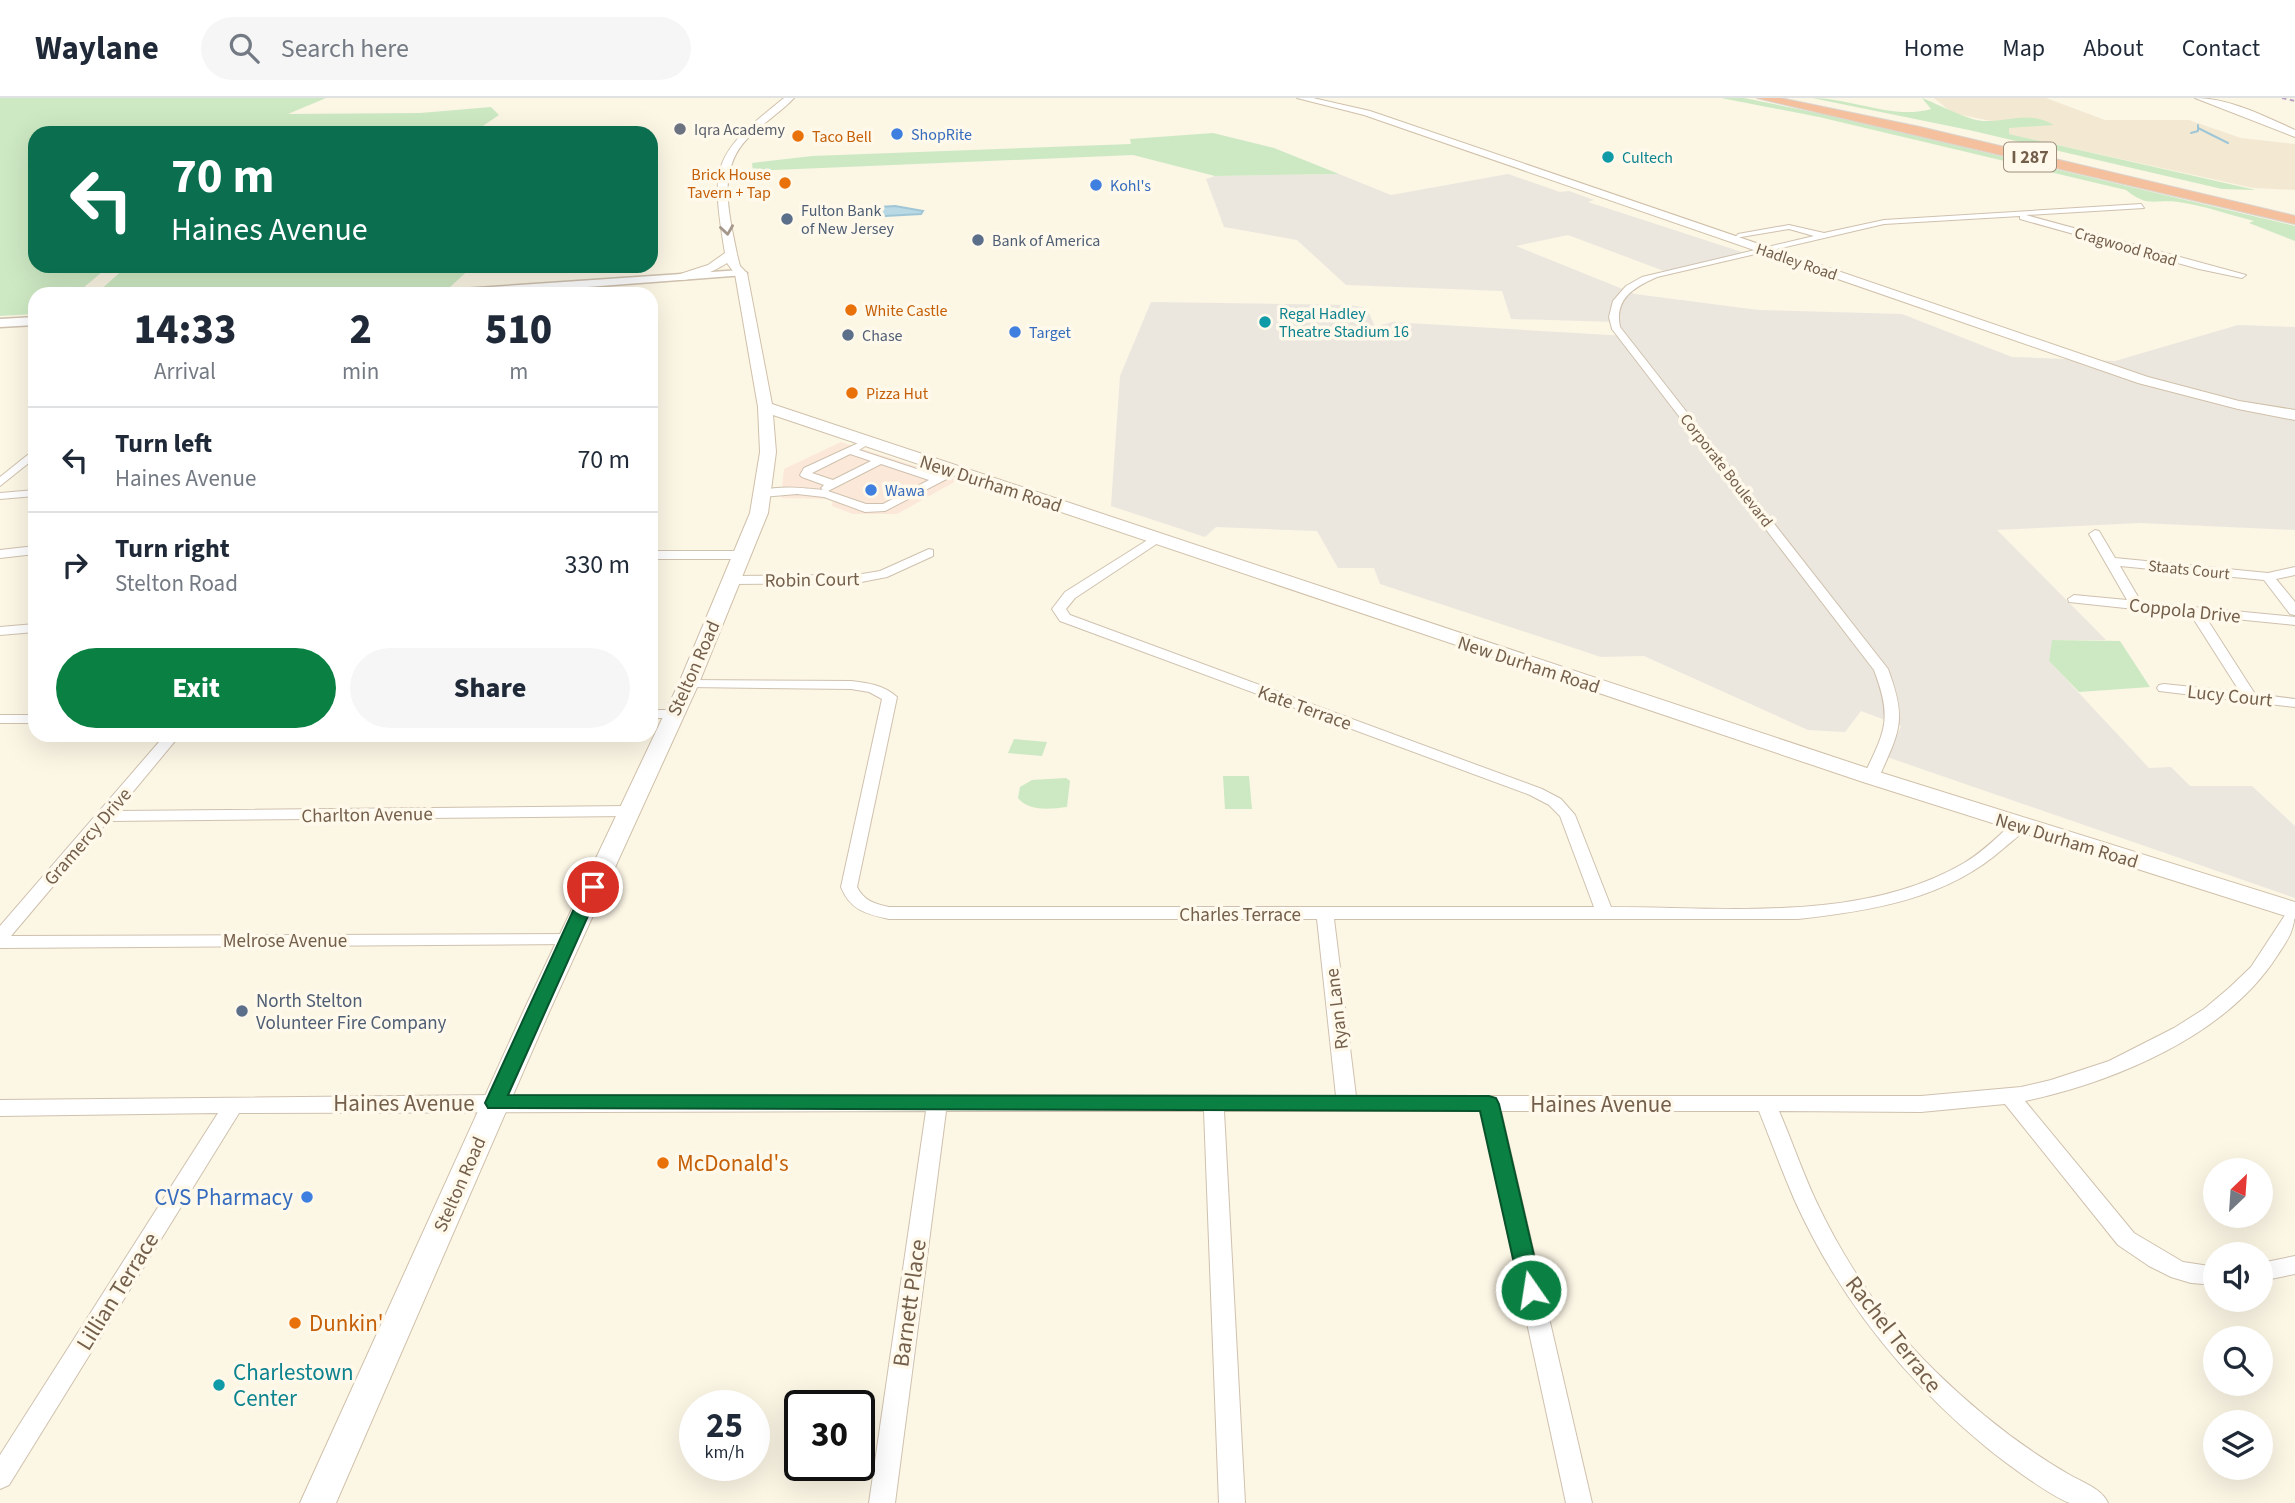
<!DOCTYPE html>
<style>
body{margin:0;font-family:"Source Sans 3",sans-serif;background:#f6f6f7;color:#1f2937;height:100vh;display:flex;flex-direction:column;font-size:26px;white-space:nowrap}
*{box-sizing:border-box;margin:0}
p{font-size:23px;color:#747a83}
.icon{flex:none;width:38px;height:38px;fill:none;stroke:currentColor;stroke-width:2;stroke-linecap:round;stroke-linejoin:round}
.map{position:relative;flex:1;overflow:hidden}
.sheet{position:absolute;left:28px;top:189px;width:630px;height:455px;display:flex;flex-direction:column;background:#fff;border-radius:21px;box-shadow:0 7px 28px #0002}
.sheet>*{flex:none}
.top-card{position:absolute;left:28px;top:28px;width:630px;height:147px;border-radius:21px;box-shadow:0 7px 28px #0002;background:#0b6e4f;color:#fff;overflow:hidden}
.needle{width:46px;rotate:25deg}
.tools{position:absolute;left:2203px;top:1060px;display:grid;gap:14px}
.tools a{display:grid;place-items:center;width:70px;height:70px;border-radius:50%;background:#fff;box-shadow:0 7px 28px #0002;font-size:35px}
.speed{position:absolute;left:679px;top:1292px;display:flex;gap:14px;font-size:35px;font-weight:700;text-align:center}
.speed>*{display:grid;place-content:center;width:91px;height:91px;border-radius:50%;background:#fff;box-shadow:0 7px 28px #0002;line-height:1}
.speed small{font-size:18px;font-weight:400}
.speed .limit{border:4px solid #111;border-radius:10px;background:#fff;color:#111}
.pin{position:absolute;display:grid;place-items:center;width:60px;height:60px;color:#fff;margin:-30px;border:4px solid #fff;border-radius:50%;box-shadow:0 2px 7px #0007}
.me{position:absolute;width:77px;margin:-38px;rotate:347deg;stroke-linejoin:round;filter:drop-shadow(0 0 5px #0008)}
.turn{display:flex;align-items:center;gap:24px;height:147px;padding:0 28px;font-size:32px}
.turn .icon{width:91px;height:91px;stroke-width:2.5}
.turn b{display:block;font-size:49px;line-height:60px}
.eta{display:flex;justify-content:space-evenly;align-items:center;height:119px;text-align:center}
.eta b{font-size:42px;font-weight:800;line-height:49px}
.action{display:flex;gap:14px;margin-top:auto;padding:14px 28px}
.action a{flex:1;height:80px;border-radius:42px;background:#0b8043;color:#fff;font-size:28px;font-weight:800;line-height:80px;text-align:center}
.action a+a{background:#f6f6f7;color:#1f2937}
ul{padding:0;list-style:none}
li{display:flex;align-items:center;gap:21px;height:105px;padding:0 28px;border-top:2px solid #e0e1e3}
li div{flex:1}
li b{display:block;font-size:26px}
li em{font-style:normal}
header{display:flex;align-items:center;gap:42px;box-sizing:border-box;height:98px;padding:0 35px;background:#fff;border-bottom:2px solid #e0e1e3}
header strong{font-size:33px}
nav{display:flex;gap:38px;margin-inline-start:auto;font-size:24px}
.search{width:490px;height:63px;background:#f6f6f7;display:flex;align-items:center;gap:18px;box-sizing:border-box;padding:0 24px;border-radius:38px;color:#747a83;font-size:26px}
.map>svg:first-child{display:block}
.residential{fill:#f3e9d3}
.commercial{fill:#fce8d9}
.industrial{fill:#ebe7df}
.green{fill:#cde9c3}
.water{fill:#b9d9e5;stroke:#a0c6d6;stroke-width:2}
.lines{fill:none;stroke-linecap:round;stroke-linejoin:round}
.stream{stroke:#a0c6d6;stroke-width:2}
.minor-casing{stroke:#cfc1ae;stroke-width:2}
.tertiary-casing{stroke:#cfc1ae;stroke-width:3}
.secondary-casing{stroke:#d0c0a9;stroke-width:2}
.motorway-casing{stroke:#dbd5d0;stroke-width:2}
.minor{fill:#fff;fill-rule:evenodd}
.tertiary{fill:#fff;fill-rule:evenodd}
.secondary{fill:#fff;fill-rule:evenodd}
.motorway{fill:#f4c09d;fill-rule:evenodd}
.rail{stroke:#baa3c5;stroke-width:2;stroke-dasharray:4.5 3.5;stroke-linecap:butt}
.oneway{stroke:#a5978a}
.route{fill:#0b8043;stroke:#07532c;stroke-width:2}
.worship-dot{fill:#6b7280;stroke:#fff9eb;stroke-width:2.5}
.shop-dot{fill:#3f7fe0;stroke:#fff9eb;stroke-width:2.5}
.food-dot{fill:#e8710a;stroke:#fff9eb;stroke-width:2.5}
.culture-dot{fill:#0f9aa8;stroke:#fff9eb;stroke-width:2.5}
.service-dot{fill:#5c6f8a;stroke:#fff9eb;stroke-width:2.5}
.labels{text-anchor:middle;stroke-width:7;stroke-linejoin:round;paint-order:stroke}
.far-worship-label{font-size:16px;fill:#5b616d;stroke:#fff9eb;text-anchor:start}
.far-shop-label{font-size:16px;fill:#366cbe;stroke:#fff9eb;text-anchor:start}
.far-food-label{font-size:16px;fill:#c56008;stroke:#fff9eb;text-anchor:start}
.far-culture-label{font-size:16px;fill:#0d838f;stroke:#fff9eb;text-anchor:start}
.far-service-label{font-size:16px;fill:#4e5e75;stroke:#fff9eb;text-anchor:start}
.far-street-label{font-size:16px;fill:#745f4b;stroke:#fff9eb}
.shield{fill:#fff9eb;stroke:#9e8d7b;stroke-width:2}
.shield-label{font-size:18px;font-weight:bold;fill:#745f4b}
.street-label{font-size:19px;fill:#745f4b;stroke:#fff9eb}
.service-label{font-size:19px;fill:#4e5e75;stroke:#fff9eb;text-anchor:start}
.near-street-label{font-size:23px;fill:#745f4b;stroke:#fff9eb}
.near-food-label{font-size:23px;fill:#c56008;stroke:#fff9eb;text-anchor:start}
.near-shop-label{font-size:23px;fill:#366cbe;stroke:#fff9eb;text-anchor:end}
.near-culture-label{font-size:23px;fill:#0d838f;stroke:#fff9eb;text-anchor:start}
</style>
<header>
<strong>Waylane</strong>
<div class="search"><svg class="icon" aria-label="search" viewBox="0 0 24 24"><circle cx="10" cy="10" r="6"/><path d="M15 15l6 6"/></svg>Search here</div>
<nav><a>Home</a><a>Map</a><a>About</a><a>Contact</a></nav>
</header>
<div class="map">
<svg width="2295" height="1405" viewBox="0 0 2295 1405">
<rect width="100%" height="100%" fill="#fcf6e5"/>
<!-- residential -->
<path class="residential" d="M1934 0H2046L2105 22H2189L2241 40 2295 46V92L2253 90 2002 35 2010 27 1952 15Z"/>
<!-- commercial -->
<path class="commercial" d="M841 344 958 382 897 416H853L832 408 833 401 781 400 784 371Z"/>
<!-- industrial -->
<path class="industrial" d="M1339 76 1391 97 1508 76 1560 94 1569 93 1594 102 1588 104 1748 156 1664 173 1568 137 1516 148 1635 196 1758 212 1902 216 2012 259 2115 263 2238 227 2295 229V432L2140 425 1997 432 2106 542H2053L2049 563 2149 670 2171 669 2190 688H2252L2295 728V800L1887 659 1901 628 1861 613 1845 634 1808 632 1644 558 1601 559 1380 486 1374 470H1338L1317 433 1216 429 1205 439 1111 408 1120 278 1151 204 1350 207 1367 210 1375 229 1392 224 1626 238 1617 224 1511 221 1502 193 1346 187 1297 142 1224 129 1206 81 1215 78Z"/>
<!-- green -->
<g class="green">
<path d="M0 0H326L288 16 420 15 491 9 499 17 477 32 487 35H35V168H109L76 196H35V216L0 218Z"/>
<path d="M1721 0H1744L1823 16 2295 128V143L2249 125 2254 123C2230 117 2203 107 2178 104 2153 101 2148 110 2126 92L1819 19Z"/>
<path d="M1812 0C1851 0 1894 22 1931 11L1922 0C1938 6 1969 23 1984 23 2009 24 2028 12 2054 27L2009 30V36L2256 92 2222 91 1969 32Z"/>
<path d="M1213 35 1274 50 1339 76 1215 78 1133 57 753 73 752 65 812 58 1131 46 1130 41Z"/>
<path d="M127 168H473L450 189 339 196H96Z"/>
<path d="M2052 542 2120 543 2150 589 2079 594 2049 563Z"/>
<path d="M1014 641 1047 644 1042 658 1008 655Z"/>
<path d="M1223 678H1249L1252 711H1225Z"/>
<path d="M1066 680 1070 683 1067 709C1051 711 1029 714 1018 700L1020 689 1032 682Z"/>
</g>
<!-- water -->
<path class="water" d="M895 108 923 113 921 116 849 120 847 111Z"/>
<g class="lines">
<!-- stream -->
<g class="stream">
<path d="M2198 30 2228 45"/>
<path d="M2191 35 2198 33V27"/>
</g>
<!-- minor casing -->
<g class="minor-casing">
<g id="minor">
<path d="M2141 106 2144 110 2026 117 2246 177 2242 180 2199 171 2020 121V118L1884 126 1657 179C1634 189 1614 201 1620 229L1888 571C1907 622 1900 632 1879 679L1876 682H1866L1863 679C1885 633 1893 622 1874 572L1612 231 1609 219 1613 203 1626 188 1642 179 1814 138 1789 131 1735 140 1738 136 1789 127 1824 135 1884 122Z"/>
<path d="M867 341 872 344 859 352 938 378 956 370 962 373 885 413 865 414 824 399 797 396 761 399 755 396C769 386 805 390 823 392L821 390 824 387 802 379 800 377 804 370ZM850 356 871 363 833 382 812 375ZM881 366 929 382 883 406H866L828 393Z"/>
<path d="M35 351V360L0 388V379Z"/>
<path d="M35 392V398L0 401V395Z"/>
<path d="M2095 432 2099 433 2115 460 2268 475 2295 469V477L2276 481 2295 504V517L2290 516 2264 482 2120 468 2141 504 2295 519V527L2205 518 2255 596 2295 601V609L2159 593 2157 590 2159 587 2164 586 2240 594 2191 517 2069 504 2068 501 2074 497 2127 502 2089 436Z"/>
<path d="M1157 436 1163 440 1161 443 1075 500 1066 511 1070 517 1542 691 1561 701 1575 717 1611 809C1725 809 1861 825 1964 765 1983 754 1998 738 2014 724L2020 723 2028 728C2022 736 2012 743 2004 750 1947 801 1871 813 1798 821H1334L1356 998H1921L2021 989 2051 982 2109 963 2174 930 2204 911 2229 890 2251 869 2289 811 2295 809C2295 832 2289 840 2277 858 2226 938 2114 984 2025 1003L2134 1135 2183 1164 2216 1169V1187L2191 1185 2171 1179 2149 1168 2118 1147 2005 1006 1921 1014 1779 1013C1792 1043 1802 1073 1816 1103 1845 1165 1886 1225 1935 1273 1976 1313 2021 1349 2070 1377 2084 1385 2102 1391 2108 1405 2097 1405 2081 1405 2070 1405 2050 1398 2003 1363 1986 1349 1904 1281 1839 1200 1795 1103 1782 1073 1771 1043 1759 1013H1501L1592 1405H1566L1481 1013H1224L1245 1405H1219L1204 1013H946L895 1405H869L926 1013 239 1015 9 1387 0 1391V1357L218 1015 0 1018V1002L495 997 1336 998 1317 821H889C866 816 850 812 841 789L882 601 869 594 851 591 689 589 684 588 682 585 684 582 851 583C868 585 884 587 897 599L857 789C864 803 875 806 889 809H1594L1560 718 1549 707 1530 697 1060 523 1052 511 1065 494Z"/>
<path d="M35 448V456L0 460V452Z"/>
<path d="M929 451 933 452V458L887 479 856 485 732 486 726 482 732 478 856 477 880 473Z"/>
<path d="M651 453H744L750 457 744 461H651Z"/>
<path d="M35 526V534L0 537V529Z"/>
<path d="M651 612H673L680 616 673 620H651Z"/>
<rect x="0" y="617" width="35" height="8"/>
<path d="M165 637H180L117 713 628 708 636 713 628 718 108 723 11 838 576 836 579 840 576 844 570 846 0 850V828Z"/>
<path d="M2295 1158V1176L2261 1183V1165Z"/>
</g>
</g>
<!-- tertiary casing -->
<g class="tertiary-casing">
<g id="tertiary">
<path d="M741 172 747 175 745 177 496 196H441L447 192Z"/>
<path d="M35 219V227L0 229V221Z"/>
</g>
</g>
<!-- secondary casing -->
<g class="secondary-casing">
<g id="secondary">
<path d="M784 0H794C781 14 763 25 749 39 716 71 729 115 737 156L740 168 747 175 772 306 1879 674 2295 804V821L1863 684 773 317 776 354 768 415 699 585 550 912 336 1405H300L524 912 679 585 750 415 760 354 758 309 735 176 727 165C715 173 683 188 671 179L708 167 725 155C710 65 713 57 784 0Z"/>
<path d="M1297 0H1313L1370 13 2148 279 2239 303 2295 312V322L2238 311 2138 285 1364 17Z"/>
<path d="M2195 0C2229 0 2264 18 2295 32V39Z"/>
</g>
</g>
<!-- motorway casing -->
<g class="motorway-casing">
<path id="motorway" d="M1757 0H1780L1920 29 2295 118V126Z"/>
</g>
<!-- minor -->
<use href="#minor" class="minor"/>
<!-- tertiary -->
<use href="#tertiary" class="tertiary"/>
<!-- secondary -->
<use href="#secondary" class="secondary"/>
<!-- motorway -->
<use href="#motorway" class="motorway"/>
<!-- rail -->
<path class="rail" d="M2282 0 2295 3"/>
</g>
<!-- one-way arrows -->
<defs><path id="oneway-chevron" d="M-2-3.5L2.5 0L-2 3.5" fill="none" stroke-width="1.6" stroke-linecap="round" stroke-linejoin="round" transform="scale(1.75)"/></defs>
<use class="oneway" href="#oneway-chevron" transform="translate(727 132) rotate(82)"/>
<!-- route -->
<path class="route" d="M593 784 601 789 508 997 1489 998 1496 1000 1499 1006 1542 1192 1539 1199 1531 1202 1523 1199 1520 1192 1480 1013 488 1010 485 1005 584 789Z"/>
<!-- markers -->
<circle class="worship-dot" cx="680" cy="31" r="7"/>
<g class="shop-dot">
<circle cx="897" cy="36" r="7"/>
<circle cx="1096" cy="87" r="7"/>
<circle cx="1015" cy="234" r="7"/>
<circle cx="871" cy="392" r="7"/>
<circle cx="307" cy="1099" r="7"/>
</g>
<g class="food-dot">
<circle cx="798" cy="38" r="7"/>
<circle cx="785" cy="85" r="7"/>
<circle cx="851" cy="212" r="7"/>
<circle cx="852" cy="295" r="7"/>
<circle cx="663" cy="1065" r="7"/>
<circle cx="295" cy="1225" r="7"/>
</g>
<g class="culture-dot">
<circle cx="1608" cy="59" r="7"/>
<circle cx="1265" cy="224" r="7"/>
<circle cx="219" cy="1287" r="7"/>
</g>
<g class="service-dot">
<circle cx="787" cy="121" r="7"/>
<circle cx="978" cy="142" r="7"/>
<circle cx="848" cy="237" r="7"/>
<circle cx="242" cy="913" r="7"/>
</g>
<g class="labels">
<!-- far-worship labels -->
<g class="far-worship-label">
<text x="694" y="37">Iqra Academy</text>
</g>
<!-- far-shop labels -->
<g class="far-shop-label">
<text x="911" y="42">ShopRite</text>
<text x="1110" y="93">Kohl's</text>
<text x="1029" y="240">Target</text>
<text x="885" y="398">Wawa</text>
</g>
<!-- far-food labels -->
<g class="far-food-label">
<text x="812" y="44">Taco Bell</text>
<text x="771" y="82" text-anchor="end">Brick House<tspan x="771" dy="18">Tavern + Tap</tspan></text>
<text x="865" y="218">White Castle</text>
<text x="866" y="301">Pizza Hut</text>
</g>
<!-- far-culture labels -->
<g class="far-culture-label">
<text x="1622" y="65">Cultech</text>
<text x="1279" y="221">Regal Hadley<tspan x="1279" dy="18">Theatre Stadium 16</tspan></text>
</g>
<!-- far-service labels -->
<g class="far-service-label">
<text x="801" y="118">Fulton Bank<tspan x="801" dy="18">of New Jersey</tspan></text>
<text x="992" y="148">Bank of America</text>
<text x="862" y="243">Chase</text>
</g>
<!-- far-street labels -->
<g class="far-street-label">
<text transform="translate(2126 148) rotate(16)" y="6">Cragwood Road</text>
<text transform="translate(1797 163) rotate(19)" y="6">Hadley Road</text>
<text transform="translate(1727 372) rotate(52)" y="6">Corporate Boulevard</text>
<text transform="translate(2189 471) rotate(6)" y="6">Staats Court</text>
</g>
<!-- shield labels -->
<rect class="shield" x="2004" y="44.5" width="52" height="29" rx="5"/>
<g class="shield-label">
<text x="2030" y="65">I 287</text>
</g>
<!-- street labels -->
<g class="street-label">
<text transform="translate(991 385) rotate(18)" y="7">New Durham Road</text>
<text transform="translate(812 481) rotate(-1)" y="7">Robin Court</text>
<text transform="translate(2185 512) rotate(6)" y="7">Coppola Drive</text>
<text transform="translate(1529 566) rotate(18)" y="7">New Durham Road</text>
<text transform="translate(693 570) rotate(-66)" y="7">Stelton Road</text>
<text transform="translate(2230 597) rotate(6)" y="7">Lucy Court</text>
<text transform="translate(1305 609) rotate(20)" y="7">Kate Terrace</text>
<text transform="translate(367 716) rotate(-1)" y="7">Charlton Avenue</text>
<text transform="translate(87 738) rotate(-49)" y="7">Gramercy Drive</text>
<text transform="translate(2067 742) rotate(17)" y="7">New Durham Road</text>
<text x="1240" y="823">Charles Terrace</text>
<text x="285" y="849">Melrose Avenue</text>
<text transform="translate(1336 911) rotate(-97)" y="7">Ryan Lane</text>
<text transform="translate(459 1086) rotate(-66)" y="7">Stelton Road</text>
</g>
<!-- service labels -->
<g class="service-label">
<text x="256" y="909">North Stelton<tspan x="256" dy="22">Volunteer Fire Company</tspan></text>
</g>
<!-- near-street labels -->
<g class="near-street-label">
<text x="404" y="1013">Haines Avenue</text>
<text x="1601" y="1014">Haines Avenue</text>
<text transform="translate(117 1193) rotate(-58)" y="8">Lillian Terrace</text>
<text transform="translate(909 1205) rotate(-82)" y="8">Barnett Place</text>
<text transform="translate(1894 1236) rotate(52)" y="8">Rachel Terrace</text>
</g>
<!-- near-food labels -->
<g class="near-food-label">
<text x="677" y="1073">McDonald's</text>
<text x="309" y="1233">Dunkin'</text>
</g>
<!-- near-shop labels -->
<g class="near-shop-label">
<text x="293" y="1107">CVS Pharmacy</text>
</g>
<!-- near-culture labels -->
<g class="near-culture-label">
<text x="233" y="1282">Charlestown<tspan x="233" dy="26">Center</tspan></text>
</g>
</g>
</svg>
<div class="tools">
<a><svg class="needle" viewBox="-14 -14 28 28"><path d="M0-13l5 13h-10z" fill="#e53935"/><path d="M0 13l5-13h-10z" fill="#747a83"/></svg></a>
<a><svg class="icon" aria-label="sound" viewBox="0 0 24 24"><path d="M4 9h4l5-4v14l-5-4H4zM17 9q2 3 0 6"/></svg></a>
<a><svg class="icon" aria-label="search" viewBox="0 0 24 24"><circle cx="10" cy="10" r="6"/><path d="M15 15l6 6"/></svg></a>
<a><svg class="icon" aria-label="layers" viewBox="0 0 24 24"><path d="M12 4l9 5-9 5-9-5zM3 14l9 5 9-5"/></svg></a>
</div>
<div class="speed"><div>25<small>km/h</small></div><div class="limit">30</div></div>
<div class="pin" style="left:593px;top:789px;background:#d93025"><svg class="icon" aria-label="arrive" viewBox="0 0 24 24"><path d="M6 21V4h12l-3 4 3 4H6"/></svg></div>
<svg class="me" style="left:1531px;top:1192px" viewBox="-20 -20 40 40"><circle r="17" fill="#0b8043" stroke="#fff" stroke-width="3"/><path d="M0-11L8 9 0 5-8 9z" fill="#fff"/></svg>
<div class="top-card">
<div class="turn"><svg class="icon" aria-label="left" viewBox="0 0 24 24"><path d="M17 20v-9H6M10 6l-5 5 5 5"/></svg><div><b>70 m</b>Haines Avenue</div></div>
</div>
<section class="sheet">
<div class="eta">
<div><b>14:33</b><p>Arrival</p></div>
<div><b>2</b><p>min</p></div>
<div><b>510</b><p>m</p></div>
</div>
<ul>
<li><svg class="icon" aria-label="left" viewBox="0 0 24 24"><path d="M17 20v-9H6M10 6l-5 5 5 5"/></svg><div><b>Turn left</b><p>Haines Avenue</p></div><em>70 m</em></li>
<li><svg class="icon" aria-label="right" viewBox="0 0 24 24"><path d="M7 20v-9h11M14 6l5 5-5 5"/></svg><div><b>Turn right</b><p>Stelton Road</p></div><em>330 m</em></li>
</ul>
<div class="action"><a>Exit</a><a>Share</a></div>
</section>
</div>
